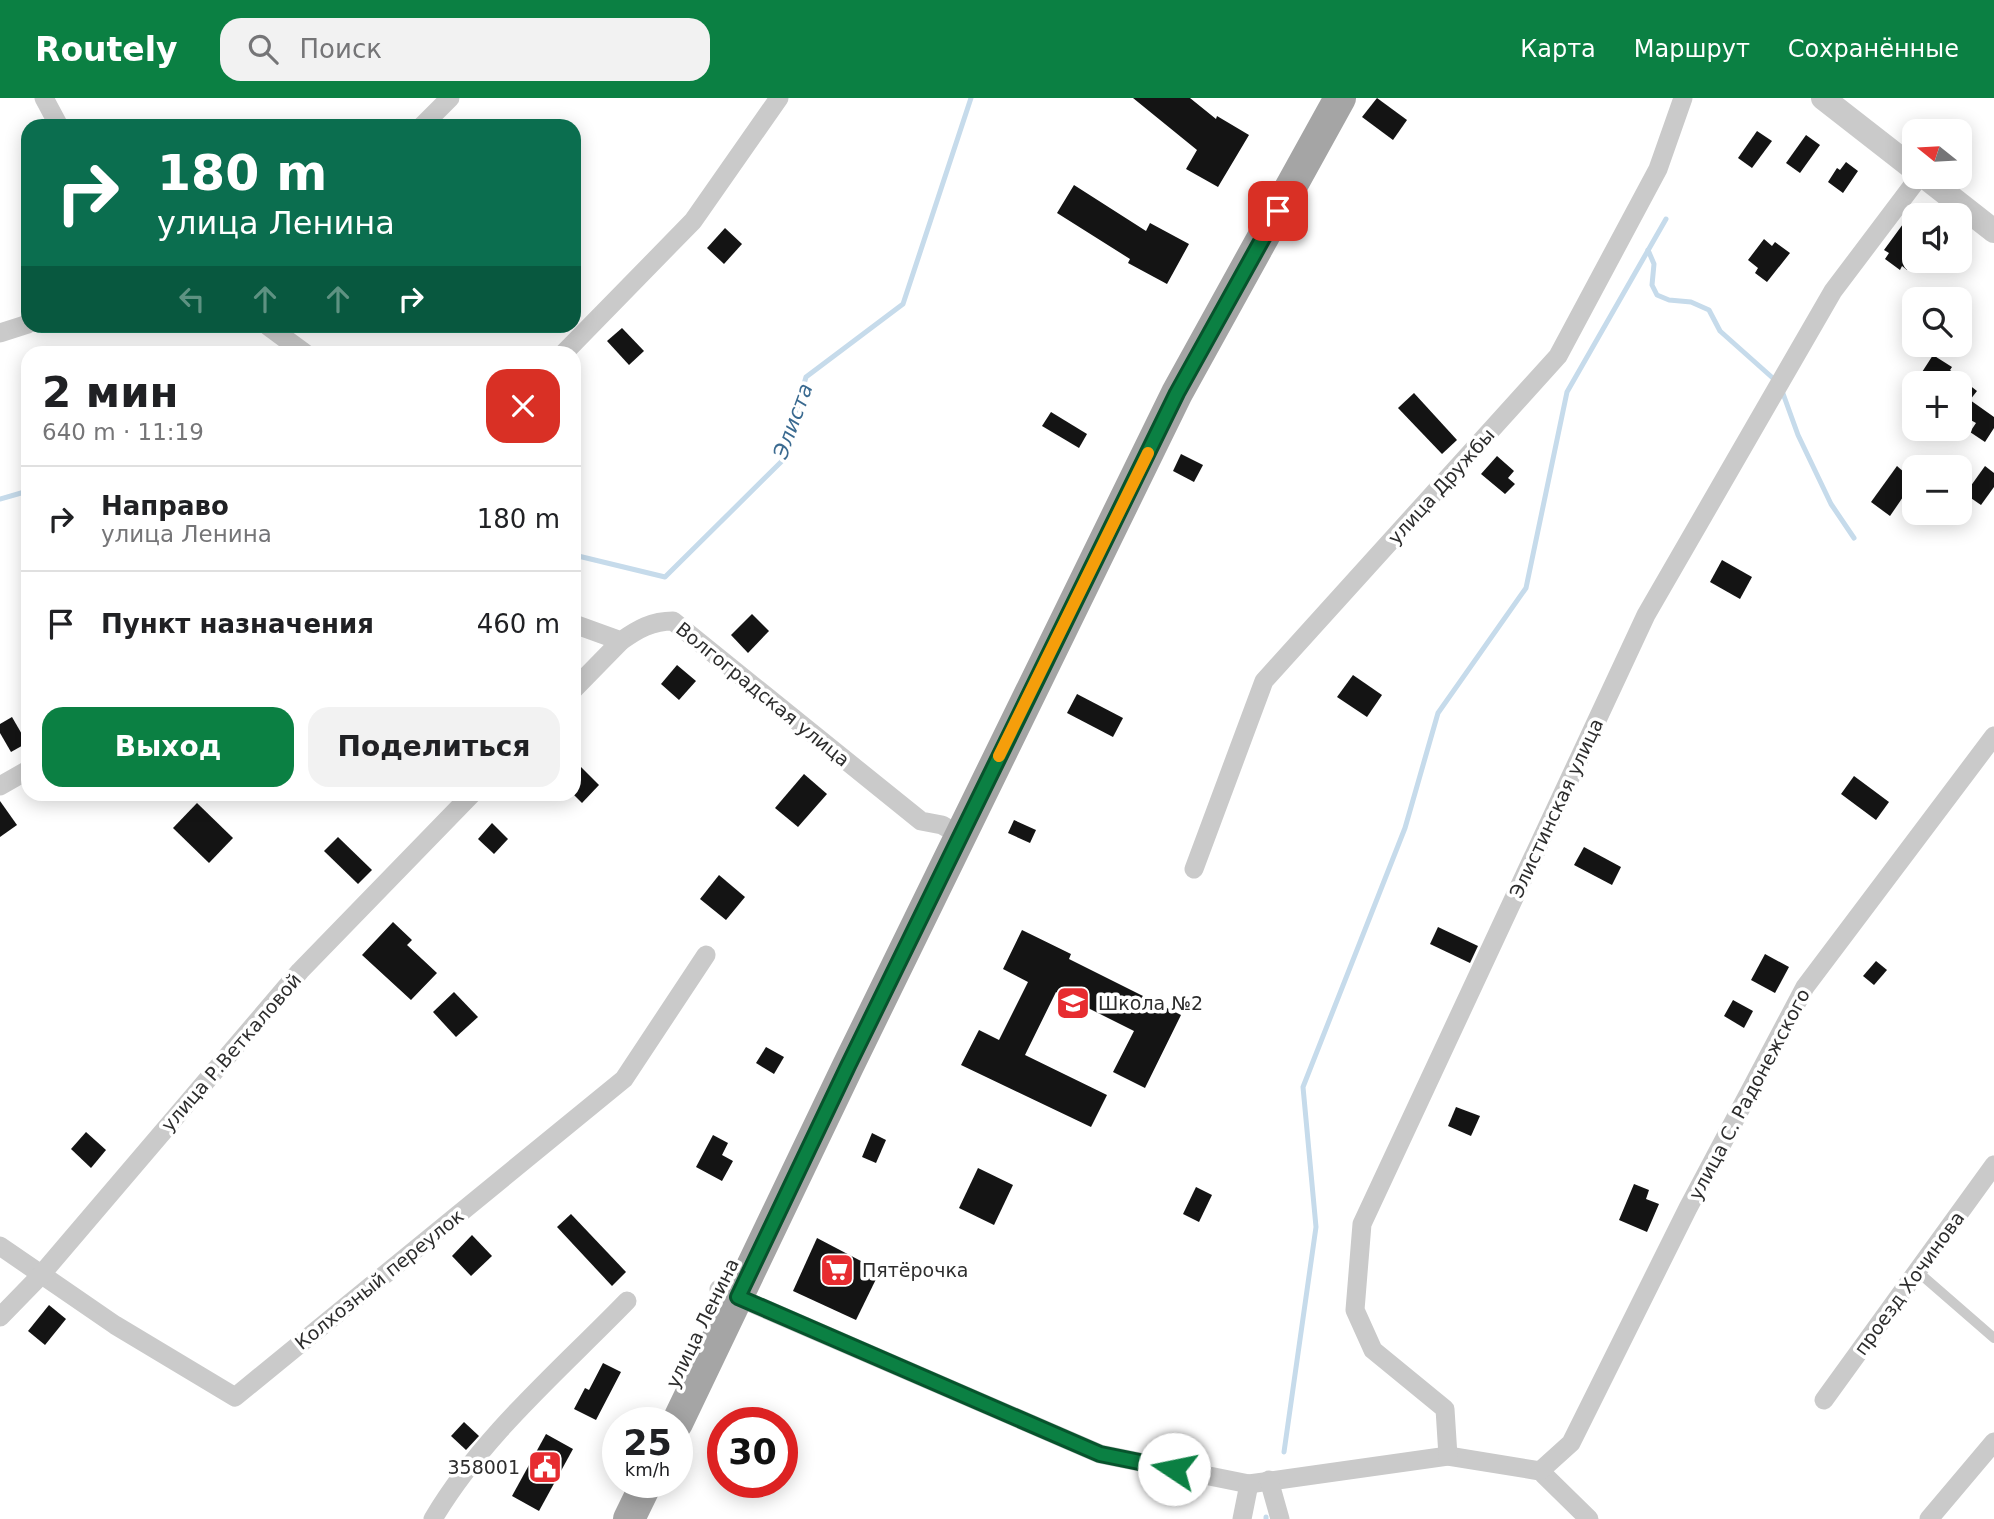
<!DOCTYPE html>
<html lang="ru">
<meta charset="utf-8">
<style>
body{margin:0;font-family:"DejaVu Sans",sans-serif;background:#f2f2f2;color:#202124;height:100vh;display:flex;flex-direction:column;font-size:26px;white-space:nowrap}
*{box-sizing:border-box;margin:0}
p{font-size:23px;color:#757577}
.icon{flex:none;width:38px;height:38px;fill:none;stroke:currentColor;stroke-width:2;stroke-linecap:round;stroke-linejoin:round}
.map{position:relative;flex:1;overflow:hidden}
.side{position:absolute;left:21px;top:248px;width:560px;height:455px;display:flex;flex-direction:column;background:#fff;border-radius:21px;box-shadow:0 4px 18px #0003}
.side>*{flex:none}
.top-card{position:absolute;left:21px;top:21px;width:560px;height:214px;border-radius:21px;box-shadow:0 4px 18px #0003;background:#0b6e4f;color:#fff;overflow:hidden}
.needle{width:46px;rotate:288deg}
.tools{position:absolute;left:1902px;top:21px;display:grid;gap:14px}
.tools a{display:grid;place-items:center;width:70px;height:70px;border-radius:14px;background:#fff;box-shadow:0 4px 18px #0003;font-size:35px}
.speed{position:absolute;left:602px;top:1309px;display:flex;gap:14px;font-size:35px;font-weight:700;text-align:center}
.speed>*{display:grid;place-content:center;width:91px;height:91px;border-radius:50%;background:#fff;box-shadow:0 4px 18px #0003;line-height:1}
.speed small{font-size:18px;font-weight:400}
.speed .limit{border:10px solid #d22;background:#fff;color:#111}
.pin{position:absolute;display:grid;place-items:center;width:60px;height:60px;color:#fff;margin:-30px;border-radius:14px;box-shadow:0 4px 10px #0006}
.me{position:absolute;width:77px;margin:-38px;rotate:281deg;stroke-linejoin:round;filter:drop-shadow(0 0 5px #0008)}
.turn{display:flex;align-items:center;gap:24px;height:147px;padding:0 21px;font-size:32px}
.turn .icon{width:91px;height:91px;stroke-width:2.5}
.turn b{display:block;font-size:49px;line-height:60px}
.lanes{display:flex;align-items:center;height:66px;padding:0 21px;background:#0003;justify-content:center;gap:35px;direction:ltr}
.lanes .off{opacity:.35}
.round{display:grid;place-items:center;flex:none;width:74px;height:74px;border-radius:21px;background:#f2f2f2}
.overview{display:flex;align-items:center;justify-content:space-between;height:119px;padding:0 21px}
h1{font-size:42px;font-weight:800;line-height:52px}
.primary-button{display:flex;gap:14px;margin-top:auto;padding:14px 21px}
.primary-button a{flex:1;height:80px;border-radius:21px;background:#0b8043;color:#fff;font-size:28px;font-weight:800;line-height:80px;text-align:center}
.primary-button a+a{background:#f2f2f2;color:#202124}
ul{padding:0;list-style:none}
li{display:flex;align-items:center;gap:21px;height:105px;padding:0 21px;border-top:2px solid #e0e0e0}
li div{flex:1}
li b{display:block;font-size:26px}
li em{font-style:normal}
header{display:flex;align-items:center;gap:42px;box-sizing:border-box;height:98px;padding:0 35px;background:#0b8043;color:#fff}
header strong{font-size:33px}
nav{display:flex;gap:38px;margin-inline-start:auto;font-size:24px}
.search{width:490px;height:63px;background:#f2f2f2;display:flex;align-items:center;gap:18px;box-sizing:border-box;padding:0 24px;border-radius:21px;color:#757577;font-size:26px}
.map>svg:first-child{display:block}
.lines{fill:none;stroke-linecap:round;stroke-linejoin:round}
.stream{stroke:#c6dbeb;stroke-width:5}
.building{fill:#141414}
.service{stroke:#cacaca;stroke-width:10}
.minor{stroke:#cacaca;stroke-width:19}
.tertiary{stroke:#cacaca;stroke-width:24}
.primary{stroke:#a5a5a5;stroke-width:32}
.route-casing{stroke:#07532c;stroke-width:18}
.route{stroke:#0b8043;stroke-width:12}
.slow{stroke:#f59e0b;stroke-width:12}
.labels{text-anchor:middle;stroke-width:7;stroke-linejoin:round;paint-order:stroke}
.street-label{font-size:19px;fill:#2d2d2d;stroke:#fff}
.poi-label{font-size:19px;fill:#2d2d2d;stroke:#fff;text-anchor:start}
.water-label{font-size:21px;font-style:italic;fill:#3a6a90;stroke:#fff}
</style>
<header>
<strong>Routely</strong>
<div class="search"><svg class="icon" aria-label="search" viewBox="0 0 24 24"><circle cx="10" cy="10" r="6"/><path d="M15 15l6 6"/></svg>Поиск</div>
<nav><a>Карта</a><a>Маршрут</a><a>Сохранённые</a></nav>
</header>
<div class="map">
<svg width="1994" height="1421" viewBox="0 0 1994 1421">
<rect width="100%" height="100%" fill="#fff"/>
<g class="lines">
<!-- stream -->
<g class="stream">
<path d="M1648 152 1654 166 1652 187 1657 197 1669 202 1691 204 1709 212 1720 233 1775 282"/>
<path d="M1781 290 1798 337 1831 406 1854 440"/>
<path d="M0 401 28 393"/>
<path d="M574 457 665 479 782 363 806 279 903 206 971 0"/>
<path d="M1284 1354 1316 1129 1303 989 1405 730 1438 615 1526 490 1567 294 1666 121"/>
<path d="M1266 1421V1419"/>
</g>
</g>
<!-- building -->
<g class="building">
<path d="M1133 0H1190L1216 21 1217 18 1249 37 1218 89 1186 71 1197 52Z"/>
<path d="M1377 0 1407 22 1393 42 1362 19Z"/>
<path d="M1757 33 1772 43 1752 70 1738 60Z"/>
<path d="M1806 37 1820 47 1800 75 1786 65Z"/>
<path d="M1846 64 1858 73 1843 95 1828 84 1837 70 1840 72Z"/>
<path d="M1074 87 1146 133 1150 125 1189 146 1167 186 1128 165 1130 161 1057 115Z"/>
<path d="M1903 126 1914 135V161L1907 172 1902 168 1900 172 1885 161 1889 155 1884 152Z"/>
<path d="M725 130 742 146 724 166 707 150Z"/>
<path d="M1764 141 1772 148 1775 144 1790 155 1767 184 1755 175 1758 170 1748 162Z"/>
<path d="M622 230 644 253 629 267 607 243Z"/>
<path d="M1933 257 1952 269 1950 272 1977 293 1970 302 1994 319V330L1985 344 1970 334 1976 325 1960 316V285H1915Z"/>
<path d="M1414 295 1457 342 1442 356 1398 310Z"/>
<path d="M1051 314 1087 336 1079 350 1042 328Z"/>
<path d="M1181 356 1203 367 1194 384 1173 373Z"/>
<path d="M1497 358 1514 373 1508 380 1515 386 1505 396 1481 376Z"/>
<path d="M1897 368 1914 383 1890 418 1871 404Z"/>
<path d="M1985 368 1994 375V389L1981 407 1965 396Z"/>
<path d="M1722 462 1752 479 1740 501 1710 484Z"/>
<path d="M752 516 769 533 748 555 731 537Z"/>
<path d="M677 567 696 583 679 602 661 586Z"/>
<path d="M1353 577 1382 597 1367 619 1337 599Z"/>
<path d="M1077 596 1123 620 1113 639 1067 615Z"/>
<path d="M12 619 27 645 11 654 0 635V626Z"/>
<path d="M574 662 599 687 582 705 574 697Z"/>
<path d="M804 676 827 696 798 729 775 710Z"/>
<path d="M1854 678 1889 704 1876 722 1841 696Z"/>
<path d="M0 703 17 727 0 739Z"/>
<path d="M197 705 233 740 209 765 173 730Z"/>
<path d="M1014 722 1036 732 1030 745 1008 735Z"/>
<path d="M492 725 508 741 494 756 478 741Z"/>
<path d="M338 739 372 772 358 786 324 753Z"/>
<path d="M1584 749 1621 769 1612 787 1574 767Z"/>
<path d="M719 777 745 799 726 822 700 801Z"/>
<path d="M393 824 412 842 407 847 437 875 411 902 362 857Z"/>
<path d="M1438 829 1478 848 1470 865 1430 846Z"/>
<path d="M1022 832 1071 856 1069 861 1181 917 1145 990 1113 974 1134 933 1056 894 1025 957 1107 997 1091 1029 961 967 979 932 999 942 1028 884 1003 871Z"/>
<path d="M1765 856 1789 869 1775 895 1751 882Z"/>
<path d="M1876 863 1887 872 1874 887 1863 878Z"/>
<path d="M454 894 478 919 456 939 433 914Z"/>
<path d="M1733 902 1753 913 1744 930 1724 918Z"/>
<path d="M766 949 784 959 774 976 756 965Z"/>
<path d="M1456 1009 1480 1018 1471 1038 1448 1028Z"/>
<path d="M86 1034 106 1052 91 1070 71 1051Z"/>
<path d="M872 1035 886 1042 876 1065 862 1059Z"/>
<path d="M713 1037 728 1045 722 1057 733 1063 722 1083 696 1069Z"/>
<path d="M978 1070 1013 1087 994 1127 959 1110Z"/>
<path d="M1634 1086 1649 1092 1646 1101 1659 1106 1647 1134 1619 1122Z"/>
<path d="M1196 1089 1212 1097 1199 1124 1183 1116Z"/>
<path d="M571 1116 626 1174 612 1188 557 1129Z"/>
<path d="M472 1137 492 1158 471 1178 452 1158Z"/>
<path d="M817 1140 880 1173 856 1222 793 1193Z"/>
<path d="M49 1207 66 1221 45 1247 28 1233Z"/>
<path d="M603 1265 621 1274 596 1322 574 1311 585 1290 589 1292Z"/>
<path d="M464 1324 479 1338 466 1352 451 1338Z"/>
<path d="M546 1336 573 1351 539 1413 512 1398Z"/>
</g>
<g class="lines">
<!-- service -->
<path class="service" d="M1918 1174 1994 1240"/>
<!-- minor -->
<g class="minor">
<path d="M44 0 59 28"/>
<path d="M422 28 450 0"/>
<path d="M268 228 306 256"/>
<path d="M0 235 28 226"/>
<path d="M563 256 693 123 779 0"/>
<path d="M574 526 621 543C638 531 652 523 673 523L921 723 942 727 961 738"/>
<path d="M574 591 621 543"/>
<path d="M0 688 28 672"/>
<path d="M1194 771 1264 583 1558 258 1658 71 1683 0"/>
<path d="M0 1148 115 1227 235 1299 624 981 706 857"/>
<path d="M719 1191 1100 1356 1249 1386 1448 1358 1540 1373 1589 1421"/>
<path d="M0 1219 40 1178 300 873 472 696"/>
<path d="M1824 1302 1994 1067"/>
<path d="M1448 1358 1445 1311 1373 1252 1355 1212 1362 1126 1646 517 1833 193 1919 79"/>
<path d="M1540 1373 1571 1345 1688 1110 1805 889 1994 638"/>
<path d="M1269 1382 1280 1421"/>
<path d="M433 1421C482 1338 560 1272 627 1203"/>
<path d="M1242 1421 1249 1386"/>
<path d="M1929 1421 1994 1344"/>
</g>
<!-- tertiary -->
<g class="tertiary">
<path d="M1823 0 1914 71"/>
<path d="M1925 79 1994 133"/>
</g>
<!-- primary -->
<g class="primary">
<path d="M677 1325 848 968 1177 295 1340 0"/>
<path d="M629 1421 647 1384"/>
</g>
</g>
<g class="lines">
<!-- route casing -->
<g class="route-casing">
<path id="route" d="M1174 1371 1100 1356 738 1199 848 968 1177 295 1278 113"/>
</g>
<!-- route -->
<use href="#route" class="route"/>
<!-- slow -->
<path class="slow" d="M999 658 1148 355"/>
</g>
<!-- icons -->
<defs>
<g id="school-square" transform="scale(1.75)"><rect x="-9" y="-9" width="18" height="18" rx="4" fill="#e72c30" stroke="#fff"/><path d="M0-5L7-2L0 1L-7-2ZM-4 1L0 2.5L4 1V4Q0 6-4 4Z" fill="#fff"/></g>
<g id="supermarket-square" transform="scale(1.75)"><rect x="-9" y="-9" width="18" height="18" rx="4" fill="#e72c30" stroke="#fff"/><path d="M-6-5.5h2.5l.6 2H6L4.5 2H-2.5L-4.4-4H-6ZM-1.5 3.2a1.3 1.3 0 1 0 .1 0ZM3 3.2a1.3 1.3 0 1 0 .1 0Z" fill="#fff"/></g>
<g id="civic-square" transform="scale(1.75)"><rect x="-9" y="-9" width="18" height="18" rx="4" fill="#e72c30" stroke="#fff"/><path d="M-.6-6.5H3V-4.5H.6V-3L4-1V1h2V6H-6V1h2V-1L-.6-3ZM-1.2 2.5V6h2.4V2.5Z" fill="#fff"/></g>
</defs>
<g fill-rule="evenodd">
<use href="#school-square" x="1073" y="905"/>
<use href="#supermarket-square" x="837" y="1172"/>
<use href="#civic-square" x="545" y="1369"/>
</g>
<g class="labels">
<!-- street labels -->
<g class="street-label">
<text transform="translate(1441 388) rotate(-48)" y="7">улица Дружбы</text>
<text transform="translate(763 596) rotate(39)" y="7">Волгоградская улица</text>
<text transform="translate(1556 710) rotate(-65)" y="7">Элистинская улица</text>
<text transform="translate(231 954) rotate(-49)" y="7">улица Р.Веткаловой</text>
<text transform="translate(1749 996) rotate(-62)" y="7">улица С. Радонежского</text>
<text transform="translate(379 1181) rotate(-39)" y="7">Колхозный переулок</text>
<text transform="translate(1909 1185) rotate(-54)" y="7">проезд Хочинова</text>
<text transform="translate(702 1225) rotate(-64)" y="7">улица Ленина</text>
</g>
<!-- poi labels -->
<g class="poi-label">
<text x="1098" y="912">Школа №2</text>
<text x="862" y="1179">Пятёрочка</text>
<text x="520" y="1376" text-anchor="end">358001</text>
</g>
<!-- water labels -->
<g class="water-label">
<text transform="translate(793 323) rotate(-70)" y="7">Элиста</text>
</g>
</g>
</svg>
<div class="tools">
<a><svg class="needle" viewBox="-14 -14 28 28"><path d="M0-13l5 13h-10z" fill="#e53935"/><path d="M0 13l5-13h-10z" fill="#757577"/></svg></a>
<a><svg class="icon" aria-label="sound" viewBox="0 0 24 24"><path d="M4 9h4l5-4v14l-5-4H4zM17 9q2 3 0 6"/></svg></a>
<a><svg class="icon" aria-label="search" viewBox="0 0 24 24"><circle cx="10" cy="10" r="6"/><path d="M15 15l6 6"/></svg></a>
<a>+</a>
<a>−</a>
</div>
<div class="speed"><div>25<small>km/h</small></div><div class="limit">30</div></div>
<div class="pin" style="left:1278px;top:113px;background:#d93025"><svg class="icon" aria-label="arrive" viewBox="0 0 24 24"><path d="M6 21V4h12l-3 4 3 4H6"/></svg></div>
<svg class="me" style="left:1174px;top:1371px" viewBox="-20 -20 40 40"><circle r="19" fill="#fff"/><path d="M0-13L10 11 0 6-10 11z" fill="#0b8043"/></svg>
<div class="top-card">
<div class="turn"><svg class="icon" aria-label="right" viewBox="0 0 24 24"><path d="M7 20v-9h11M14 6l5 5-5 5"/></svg><div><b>180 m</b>улица Ленина</div></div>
<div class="lanes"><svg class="icon off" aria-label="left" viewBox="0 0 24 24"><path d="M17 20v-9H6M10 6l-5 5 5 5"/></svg><svg class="icon off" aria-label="ahead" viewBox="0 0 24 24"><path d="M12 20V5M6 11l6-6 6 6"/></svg><svg class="icon off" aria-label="ahead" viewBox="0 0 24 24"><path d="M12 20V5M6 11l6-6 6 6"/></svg><svg class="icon" aria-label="right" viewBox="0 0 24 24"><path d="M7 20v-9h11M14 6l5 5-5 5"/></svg></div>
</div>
<section class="side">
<div class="overview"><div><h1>2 мин</h1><p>640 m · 11:19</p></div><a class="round" style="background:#d93025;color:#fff"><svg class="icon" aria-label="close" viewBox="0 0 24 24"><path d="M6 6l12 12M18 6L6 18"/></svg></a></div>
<ul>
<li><svg class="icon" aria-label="right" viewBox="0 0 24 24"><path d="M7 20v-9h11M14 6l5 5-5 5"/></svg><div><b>Направо</b><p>улица Ленина</p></div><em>180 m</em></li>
<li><svg class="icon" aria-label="arrive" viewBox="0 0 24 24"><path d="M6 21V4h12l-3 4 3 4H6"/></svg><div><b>Пункт назначения</b></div><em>460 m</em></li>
</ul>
<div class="primary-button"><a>Выход</a><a>Поделиться</a></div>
</section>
</div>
